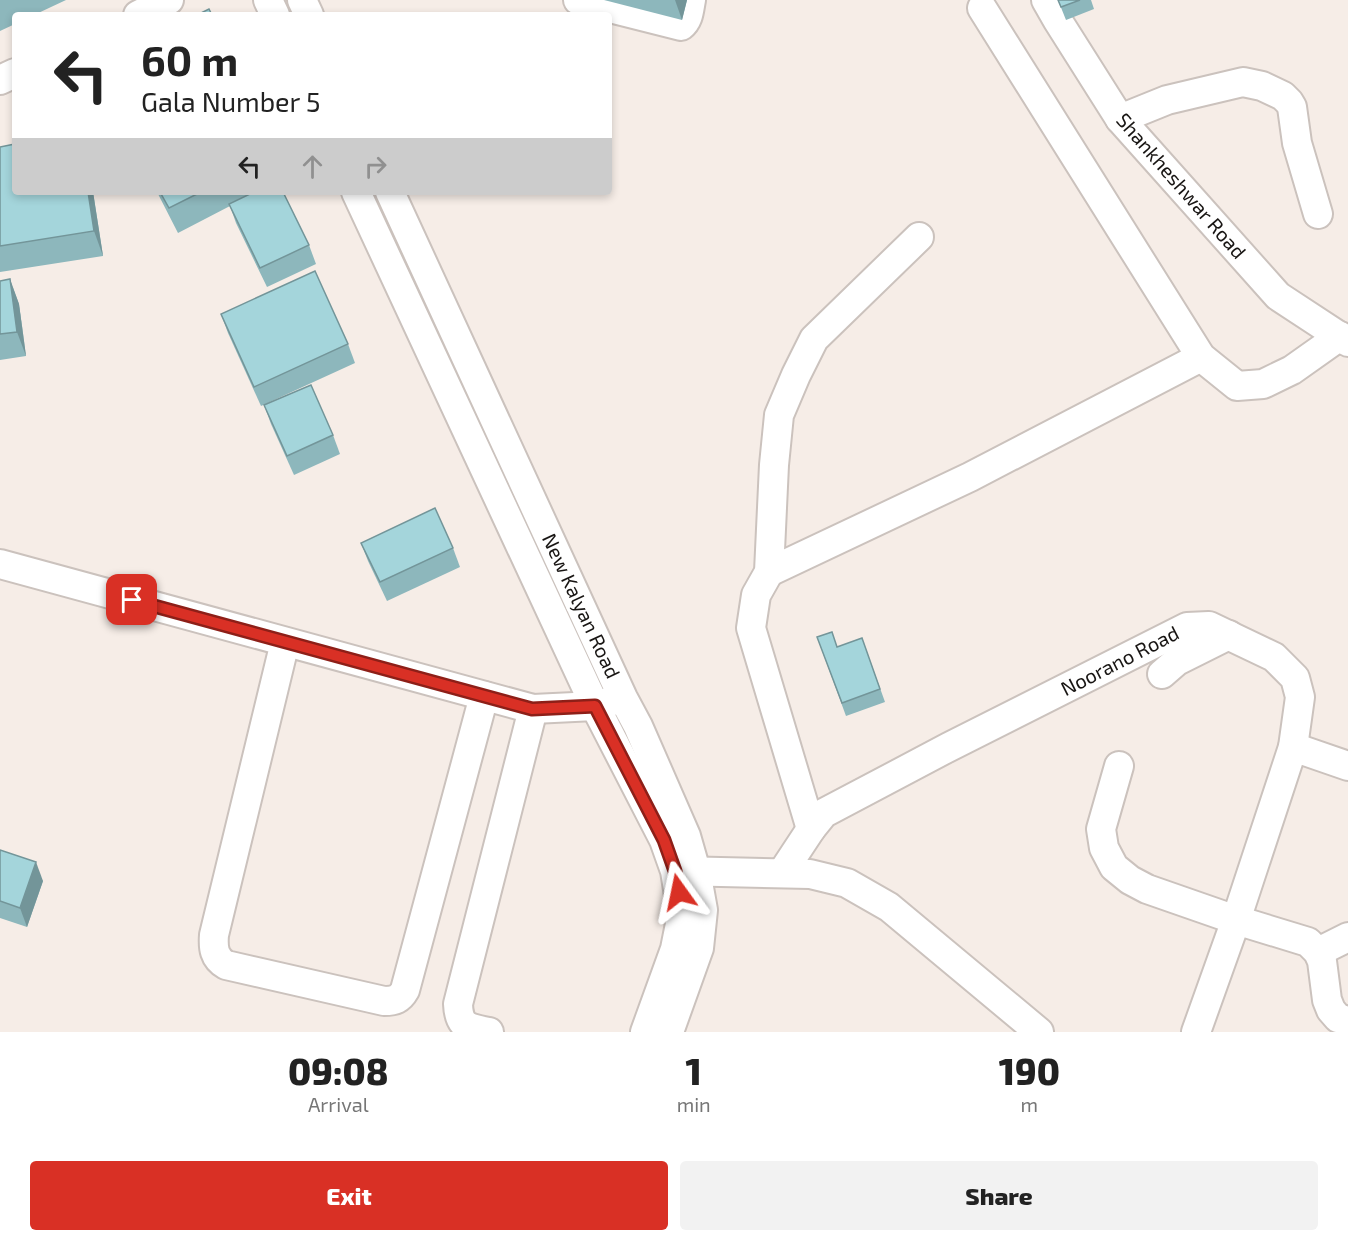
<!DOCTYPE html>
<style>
body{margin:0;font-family:"Exo 2",sans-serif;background:#f2f2f2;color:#222;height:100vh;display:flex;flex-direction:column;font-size:22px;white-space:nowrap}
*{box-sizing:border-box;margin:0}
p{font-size:20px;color:#767676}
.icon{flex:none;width:33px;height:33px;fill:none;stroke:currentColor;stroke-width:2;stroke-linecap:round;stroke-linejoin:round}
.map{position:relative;height:1032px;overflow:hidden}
.drawer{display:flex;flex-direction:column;background:#fff;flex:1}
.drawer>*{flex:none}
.guide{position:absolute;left:12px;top:12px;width:600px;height:183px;border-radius:6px;box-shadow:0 3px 9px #0003;background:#fff;color:#222;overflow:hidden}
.pin{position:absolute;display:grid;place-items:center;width:51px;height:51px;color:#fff;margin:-26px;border-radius:12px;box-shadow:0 3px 9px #0006}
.me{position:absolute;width:66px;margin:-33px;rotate:348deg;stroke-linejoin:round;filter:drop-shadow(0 0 4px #0008)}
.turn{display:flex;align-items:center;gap:21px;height:126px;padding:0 30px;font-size:27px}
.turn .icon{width:78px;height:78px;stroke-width:2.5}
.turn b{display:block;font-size:42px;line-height:51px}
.lanes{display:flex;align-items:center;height:57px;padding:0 30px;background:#0003;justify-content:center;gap:30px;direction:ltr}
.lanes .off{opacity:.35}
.eta{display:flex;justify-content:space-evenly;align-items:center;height:102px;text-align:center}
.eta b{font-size:36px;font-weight:800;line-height:42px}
.button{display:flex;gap:12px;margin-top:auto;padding:12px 30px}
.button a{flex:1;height:69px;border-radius:6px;background:#d93025;color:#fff;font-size:24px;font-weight:800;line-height:69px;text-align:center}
.button a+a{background:#f2f2f2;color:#222}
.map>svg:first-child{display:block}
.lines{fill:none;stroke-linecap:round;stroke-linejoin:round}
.minor-casing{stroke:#cbc2bd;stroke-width:32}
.minor{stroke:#fff;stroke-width:28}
.wall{fill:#8db7bc}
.shaded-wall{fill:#739599}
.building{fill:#a4d5db;stroke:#739599;stroke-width:1.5}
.route-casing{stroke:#8d1f18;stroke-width:15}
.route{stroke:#d93025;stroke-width:10}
.labels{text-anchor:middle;stroke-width:6;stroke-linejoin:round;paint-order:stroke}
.street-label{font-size:20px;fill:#181513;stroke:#fff}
</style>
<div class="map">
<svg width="1348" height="1032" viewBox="0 0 1348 1032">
<rect width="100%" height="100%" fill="#f6ede7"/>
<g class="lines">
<!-- minor casing -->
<g class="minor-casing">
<g id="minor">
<path d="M268 0 275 15"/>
<path d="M302 0 309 15"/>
<path d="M578 0 681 26C689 20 689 10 691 0"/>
<path d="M1046 0 1058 21 1120 119 1278 296 1348 342"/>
<path d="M982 8 1201 357 1237 386 1263 384 1292 370 1340 336"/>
<path d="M138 15 169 0"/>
<path d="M0 80 15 73"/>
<path d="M1120 119 1167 100 1243 82 1262 86 1283 96 1289 102 1292 107 1297 143 1318 214"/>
<path d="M356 192 595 706 664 840 675 871 682 914 675 949 645 1032"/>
<path d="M390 192 623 698 638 726 686 836 696 871 703 910 699 948 669 1032"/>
<path d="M0 564 533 709 595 706 612 701"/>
<path d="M769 572 970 477 1201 357"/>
<path d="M285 642 214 935C213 948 214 958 226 965L384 1001C395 1001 400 999 405 990L484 696"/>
<path d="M1162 674 1177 661 1229 635"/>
<path d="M1293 747 1348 766"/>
<path d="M1119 766 1101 829 1104 848 1114 867 1130 880 1147 889 1236 920 1308 942 1318 952 1322 961 1327 1000 1331 1010 1338 1018 1348 1021"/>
<path d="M811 829 751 628 756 595 769 572 774 465 779 415 796 375 814 339 919 237"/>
<path d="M677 871 810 874 847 883 889 907 1039 1032"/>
<path d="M782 873 811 829 824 813 949 747 1187 627 1209 626 1274 657 1295 678 1300 697 1293 747 1236 920 1196 1032"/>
<path d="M1318 952 1348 937"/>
<path d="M489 1032C469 1028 459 1028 458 1004L533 709"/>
</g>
</g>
<!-- minor -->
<use href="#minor" class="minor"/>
</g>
<!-- wall -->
<g class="wall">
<path d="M0 0H66L34 15H15V24L0 31Z"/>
<path d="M604 0H687L682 20Z"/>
<path d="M1058 0H1091L1094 9 1066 20Z"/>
<path d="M0 147 93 192 103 256 0 272Z"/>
<path d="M157 192H283L309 245 316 264 267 287 236 223 230 206 178 233Z"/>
<path d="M10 280 19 304 26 356 0 360V281Z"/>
<path d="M221 314 348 344 355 363 261 406 228 333Z"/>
<path d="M264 405 333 435 340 454 294 475 271 424Z"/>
<path d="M361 543 453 548 460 567 387 601 368 561Z"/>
<path d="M817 637 838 647 862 638 885 702 846 716Z"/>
<path d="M0 850 43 881 27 927 0 918Z"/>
</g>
<!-- shaded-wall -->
<g class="shaded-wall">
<path d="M675 0H687L682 20Z"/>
<path d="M88 192H93L103 256 94 231Z"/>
<path d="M10 279 19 304 26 356 17 332Z"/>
<path d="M36 862 43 881 27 927 20 908Z"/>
</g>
<!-- building -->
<g class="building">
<path d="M1058 0H1080L1061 7Z"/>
<path d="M209 9 212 15H197Z"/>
<path d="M15 144V192H88L94 231 0 246V147Z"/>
<path d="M160 192H201L169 208Z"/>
<path d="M254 192H283L309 245 260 268 229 204Z"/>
<path d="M315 271 348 344 254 387 221 314Z"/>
<path d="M10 279 17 332 0 334V281Z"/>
<path d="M311 385 333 435 287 456 264 405Z"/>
<path d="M435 508 453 548 380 582 361 543Z"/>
<path d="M832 632 837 647 862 638 880 689 842 703 817 637Z"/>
<path d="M0 850 36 862 20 908 0 901Z"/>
</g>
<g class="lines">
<!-- route casing -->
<g class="route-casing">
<path id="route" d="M132 600 532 709 595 706 664 840 675 871 679 892"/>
</g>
<!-- route -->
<use href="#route" class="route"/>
</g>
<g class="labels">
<!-- street labels -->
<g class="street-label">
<text transform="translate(1181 186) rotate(49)" y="7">Shankheshwar Road</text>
<text transform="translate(581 606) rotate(65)" y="7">New Kalyan Road</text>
<text transform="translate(1120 661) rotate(-27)" y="7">Noorano Road</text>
</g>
</g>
</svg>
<div class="pin" style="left:132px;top:600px;background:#d93025"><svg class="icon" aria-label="arrive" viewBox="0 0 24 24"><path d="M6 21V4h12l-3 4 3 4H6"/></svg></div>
<svg class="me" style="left:679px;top:892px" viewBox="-20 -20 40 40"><path d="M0-17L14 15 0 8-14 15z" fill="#d93025" stroke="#fff" stroke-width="4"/></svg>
<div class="guide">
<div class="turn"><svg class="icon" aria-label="left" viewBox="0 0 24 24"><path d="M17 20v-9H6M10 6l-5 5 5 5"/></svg><div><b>60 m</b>Gala Number 5</div></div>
<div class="lanes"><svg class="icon" aria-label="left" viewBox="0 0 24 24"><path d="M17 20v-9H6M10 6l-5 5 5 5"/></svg><svg class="icon off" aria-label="ahead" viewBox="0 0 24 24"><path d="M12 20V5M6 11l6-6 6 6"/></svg><svg class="icon off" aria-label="right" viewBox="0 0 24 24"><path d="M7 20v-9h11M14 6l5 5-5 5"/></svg></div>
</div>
</div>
<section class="drawer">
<div class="eta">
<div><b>09:08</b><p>Arrival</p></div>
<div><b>1</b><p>min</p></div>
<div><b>190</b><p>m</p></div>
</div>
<div class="button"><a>Exit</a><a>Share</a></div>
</section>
